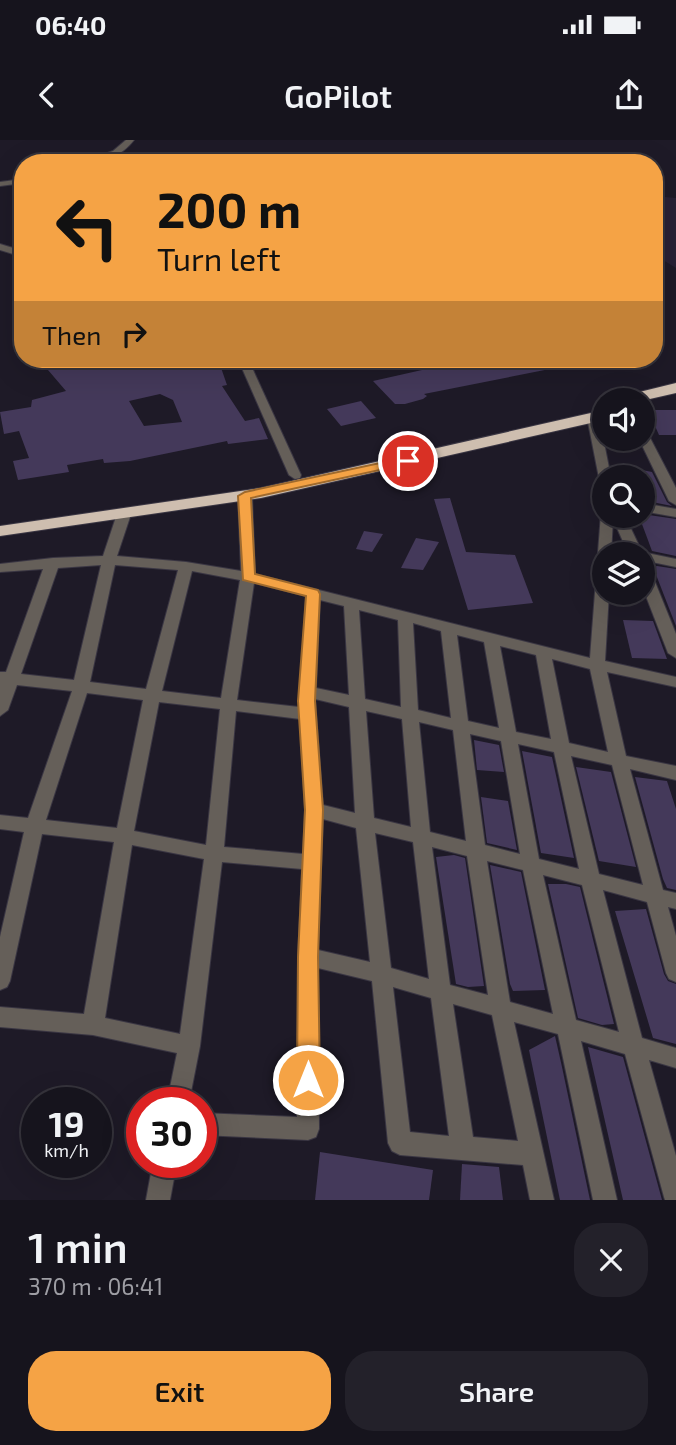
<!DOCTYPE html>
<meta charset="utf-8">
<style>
body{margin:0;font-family:"Exo 2",sans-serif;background:#23212a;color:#f1f3f6;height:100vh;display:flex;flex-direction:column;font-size:26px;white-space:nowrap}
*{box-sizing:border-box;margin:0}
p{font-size:23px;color:#9e9ea4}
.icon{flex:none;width:38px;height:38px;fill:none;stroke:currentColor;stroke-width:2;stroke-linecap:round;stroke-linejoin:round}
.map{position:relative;height:1060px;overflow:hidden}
.panel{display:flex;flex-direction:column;background:#16141d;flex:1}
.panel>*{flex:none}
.guide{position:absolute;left:14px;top:14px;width:649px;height:214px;border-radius:28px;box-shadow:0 7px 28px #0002,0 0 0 2px #35333b;background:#f5a345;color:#111;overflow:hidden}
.controls{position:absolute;left:592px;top:248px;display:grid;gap:14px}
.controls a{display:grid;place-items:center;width:63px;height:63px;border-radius:50%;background:#16141d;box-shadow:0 7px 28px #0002,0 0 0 2px #35333b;font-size:35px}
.speed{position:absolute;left:21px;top:947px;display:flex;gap:14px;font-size:35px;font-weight:700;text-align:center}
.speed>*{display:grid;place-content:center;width:91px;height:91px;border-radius:50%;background:#16141d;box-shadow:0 7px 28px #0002,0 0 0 2px #35333b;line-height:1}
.speed small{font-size:18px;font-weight:400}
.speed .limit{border:10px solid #d22;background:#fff;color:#111}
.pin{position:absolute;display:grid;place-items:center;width:60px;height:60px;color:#fff;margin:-30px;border:4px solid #fff;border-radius:50%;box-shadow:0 2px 7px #0007}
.me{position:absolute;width:77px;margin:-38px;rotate:0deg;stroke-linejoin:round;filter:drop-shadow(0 0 5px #0008)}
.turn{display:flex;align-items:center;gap:24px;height:147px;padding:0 28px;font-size:32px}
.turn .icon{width:91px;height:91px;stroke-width:2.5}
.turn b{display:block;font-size:49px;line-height:60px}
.then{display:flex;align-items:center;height:66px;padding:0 28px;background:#0003;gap:14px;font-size:26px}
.round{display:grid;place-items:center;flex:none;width:74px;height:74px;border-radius:28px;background:#23212a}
.overview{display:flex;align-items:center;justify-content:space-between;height:119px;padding:0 28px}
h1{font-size:42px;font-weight:600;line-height:52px}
.primary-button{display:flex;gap:14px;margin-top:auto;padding:14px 28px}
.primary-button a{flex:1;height:80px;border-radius:28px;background:#f5a345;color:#111;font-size:28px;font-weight:600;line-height:80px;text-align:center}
.primary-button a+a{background:#23212a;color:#f1f3f6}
.status{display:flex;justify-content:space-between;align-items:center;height:49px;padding:0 35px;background:#16141d;direction:ltr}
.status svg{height:19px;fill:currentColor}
header{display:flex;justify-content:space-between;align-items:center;height:91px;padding:0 28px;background:#16141d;font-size:32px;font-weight:600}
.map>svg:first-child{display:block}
.built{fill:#282135}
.building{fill:#44395a;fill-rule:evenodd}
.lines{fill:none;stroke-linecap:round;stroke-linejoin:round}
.street-casing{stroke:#3a3643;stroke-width:2}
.highway-casing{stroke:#3a3643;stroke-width:2}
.street{fill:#655f59;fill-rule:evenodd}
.highway{fill:#cebeaf;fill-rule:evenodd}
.route{fill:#f5a345;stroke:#9f6a2d;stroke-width:2}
</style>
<div class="status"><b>06:40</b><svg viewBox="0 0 49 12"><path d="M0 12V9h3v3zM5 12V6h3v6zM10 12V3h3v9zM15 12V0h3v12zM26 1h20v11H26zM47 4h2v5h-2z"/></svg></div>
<header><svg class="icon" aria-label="back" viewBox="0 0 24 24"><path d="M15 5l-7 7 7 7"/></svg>GoPilot<svg class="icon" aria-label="share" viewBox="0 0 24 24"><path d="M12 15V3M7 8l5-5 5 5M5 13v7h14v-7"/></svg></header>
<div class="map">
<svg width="676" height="1060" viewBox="0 0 676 1060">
<rect width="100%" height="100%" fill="#1e1a27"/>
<!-- built -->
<path class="built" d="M655 56 676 58V128L655 115Z"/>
<!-- building -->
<g class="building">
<path d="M59 219H193V222L218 219 227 245 222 246 245 281 259 278 268 299 228 304 227 301 130 321 104 323 103 319 67 325 69 332 18 340 13 321 29 318 19 291 4 294 0 272 31 267 32 260 66 251 42 223ZM160 254 173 260 182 282 144 286 129 261Z"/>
<path d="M471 219H564L565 226 424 254 427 256 423 259 405 264H395L373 241Z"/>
<path d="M361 261 376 278 341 286 327 269Z"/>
<path d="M648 270H676V295H659Z"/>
<path d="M642 330 652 332 667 362 672 366 642 360Z"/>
<path d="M450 358 466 412 515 415 533 463 468 470 434 359Z"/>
<path d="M642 374 676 379V416L652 411 639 376Z"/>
<path d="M364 391 383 394 372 412 356 409Z"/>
<path d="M416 398 439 402 423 430 401 428Z"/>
<path d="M657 426 676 429V486L653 427Z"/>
<path d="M623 480 653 481 667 519 632 518Z"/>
<path d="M474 600 499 605 504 632 477 630Z"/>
<path d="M522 611 552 617 574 718 541 713Z"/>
<path d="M576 627 611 632 636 727 599 721Z"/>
<path d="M635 637 667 641 676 669V750L667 748 663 739Z"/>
<path d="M481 657 508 661 517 710 487 703Z"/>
<path d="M454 715 465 718 484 846 468 847 456 844 436 717Z"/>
<path d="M490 725 521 732 545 850 513 851 510 844Z"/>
<path d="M548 744H566L580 747 614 884 602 885 578 878Z"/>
<path d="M646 769 664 834 668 841 676 844V904L653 898 615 771Z"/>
<path d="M555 896 562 927 590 1060H560L529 910Z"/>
<path d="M588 907 623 917 662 1060H623Z"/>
<path d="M320 1012 433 1030 429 1060H315Z"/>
<path d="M462 1024 499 1027 503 1060H460Z"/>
</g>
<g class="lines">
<!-- street casing -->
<g class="street-casing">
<g id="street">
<path d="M126 0H134C121 17 102 23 81 23L113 11Z"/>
<path d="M369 15 372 19 364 23H353Z"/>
<path d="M23 39V43L0 46V42Z"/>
<path d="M0 104 23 111V117L0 110Z"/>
<path d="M238 219H248L301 335 300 338 295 339 289 335Z"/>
<path d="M593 273 599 277 611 338H604V342L599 338 587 277Z"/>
<path d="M642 290 648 294 676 348V365L669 361 639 299H642Z"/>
<path d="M245 352 252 356 255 434 590 518 601 373H604V376H625L642 412 676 419V427L642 420V415H629L613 379 611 415H604V453H609L605 521 676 537V547L607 532 626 616 676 626V640L630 629 663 750 676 753V769L668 767 676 796V842L669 839 666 833 647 762 603 750 642 898 676 908V928L649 920 676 1016V1060H665L664 1057 625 914 581 901 617 1060H593L558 894 514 882 554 1060H530L523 1025 400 1015 392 1011 388 1003 372 841 318 828 319 989 316 997 308 1000 201 995V973L297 977 298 817 302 729 222 722 200 906 189 962H167L177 913 93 895 0 887V867L84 874 114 702 42 694 10 841 7 847 0 850V797L24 692 0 689V675L28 678 72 551 17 545 8 570 0 576V532H6L43 429 0 432V424L53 418 103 416 117 374 124 370 131 374 117 416 186 422 241 431 238 356ZM101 425 74 540 21 534 58 428ZM115 425 178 430 146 549 90 542ZM192 431 240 440 221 558 162 551ZM254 443 306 456 299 567 237 560ZM320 460 344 466 349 555 316 548ZM359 470 398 480 401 567 365 559ZM413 483 441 491 451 578 418 570ZM457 495 484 502 499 588 468 581ZM500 506 536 515 551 599 516 592ZM552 519 590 529 608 612 569 603ZM87 553 143 560 117 688 46 680ZM315 559 349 567 355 673 323 665ZM159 562 220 569 206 705 134 691ZM236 571 300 579 305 670 303 714 224 707ZM366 571 402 579 411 687 374 678ZM419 582 453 590 466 701 430 692ZM470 594 501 601 520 714 485 705ZM518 604 554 612 579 729 539 719ZM571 616 612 625 643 745 599 734ZM323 679 356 688 370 822 318 810ZM375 693 413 702 429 839 391 828ZM132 705 204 719 180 894 105 878ZM432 707 467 716 488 855 450 845ZM487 721 523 730 553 874 510 862ZM543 735 582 745 619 892 576 880ZM393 847 431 858 449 996 410 992ZM453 864 492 875 518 1001 473 997Z"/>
<path d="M642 363 676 369V377L642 371Z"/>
<path d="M642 423 649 427 676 494V518L668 513 642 446Z"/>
<path d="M153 1022H177L170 1060H146Z"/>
</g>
</g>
<!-- highway casing -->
<g class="highway-casing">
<g id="highway">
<path d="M676 243V253L641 261H612L615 258Z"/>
<path d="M604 270V280L261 358 0 396V386L261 348Z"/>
</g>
</g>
<!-- street -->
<use href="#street" class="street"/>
<!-- highway -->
<use href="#highway" class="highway"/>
</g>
<!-- route -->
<path class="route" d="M408 317 412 318V323L251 358 255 434 318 450 320 454 315 561 323 670 318 817 320 940 316 947 308 950 300 947 297 940 298 817 305 670 298 561 306 456 243 440 238 356 245 352Z"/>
</svg>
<div class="controls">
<a><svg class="icon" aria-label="sound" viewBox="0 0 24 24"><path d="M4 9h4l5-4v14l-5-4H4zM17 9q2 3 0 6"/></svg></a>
<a><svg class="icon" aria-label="search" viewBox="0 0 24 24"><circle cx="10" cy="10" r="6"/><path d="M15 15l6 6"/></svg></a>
<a><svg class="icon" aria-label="layers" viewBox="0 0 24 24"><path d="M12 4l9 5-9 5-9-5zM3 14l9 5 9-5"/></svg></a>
</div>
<div class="speed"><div>19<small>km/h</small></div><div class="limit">30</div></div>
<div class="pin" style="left:408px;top:321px;background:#d93025"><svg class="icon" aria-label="arrive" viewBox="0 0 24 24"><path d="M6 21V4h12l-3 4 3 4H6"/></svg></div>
<svg class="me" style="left:308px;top:940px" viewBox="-20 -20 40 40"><circle r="17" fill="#f5a345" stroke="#fff" stroke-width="3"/><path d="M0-11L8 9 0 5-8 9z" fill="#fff"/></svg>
<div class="guide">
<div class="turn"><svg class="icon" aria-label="left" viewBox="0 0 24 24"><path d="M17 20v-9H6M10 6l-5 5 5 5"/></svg><div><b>200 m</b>Turn left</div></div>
<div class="then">Then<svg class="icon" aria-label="right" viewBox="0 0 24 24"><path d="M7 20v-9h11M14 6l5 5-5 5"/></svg></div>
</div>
</div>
<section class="panel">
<div class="overview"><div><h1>1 min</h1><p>370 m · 06:41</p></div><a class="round"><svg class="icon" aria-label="close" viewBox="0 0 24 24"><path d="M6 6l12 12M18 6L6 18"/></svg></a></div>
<div class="primary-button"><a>Exit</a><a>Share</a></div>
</section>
